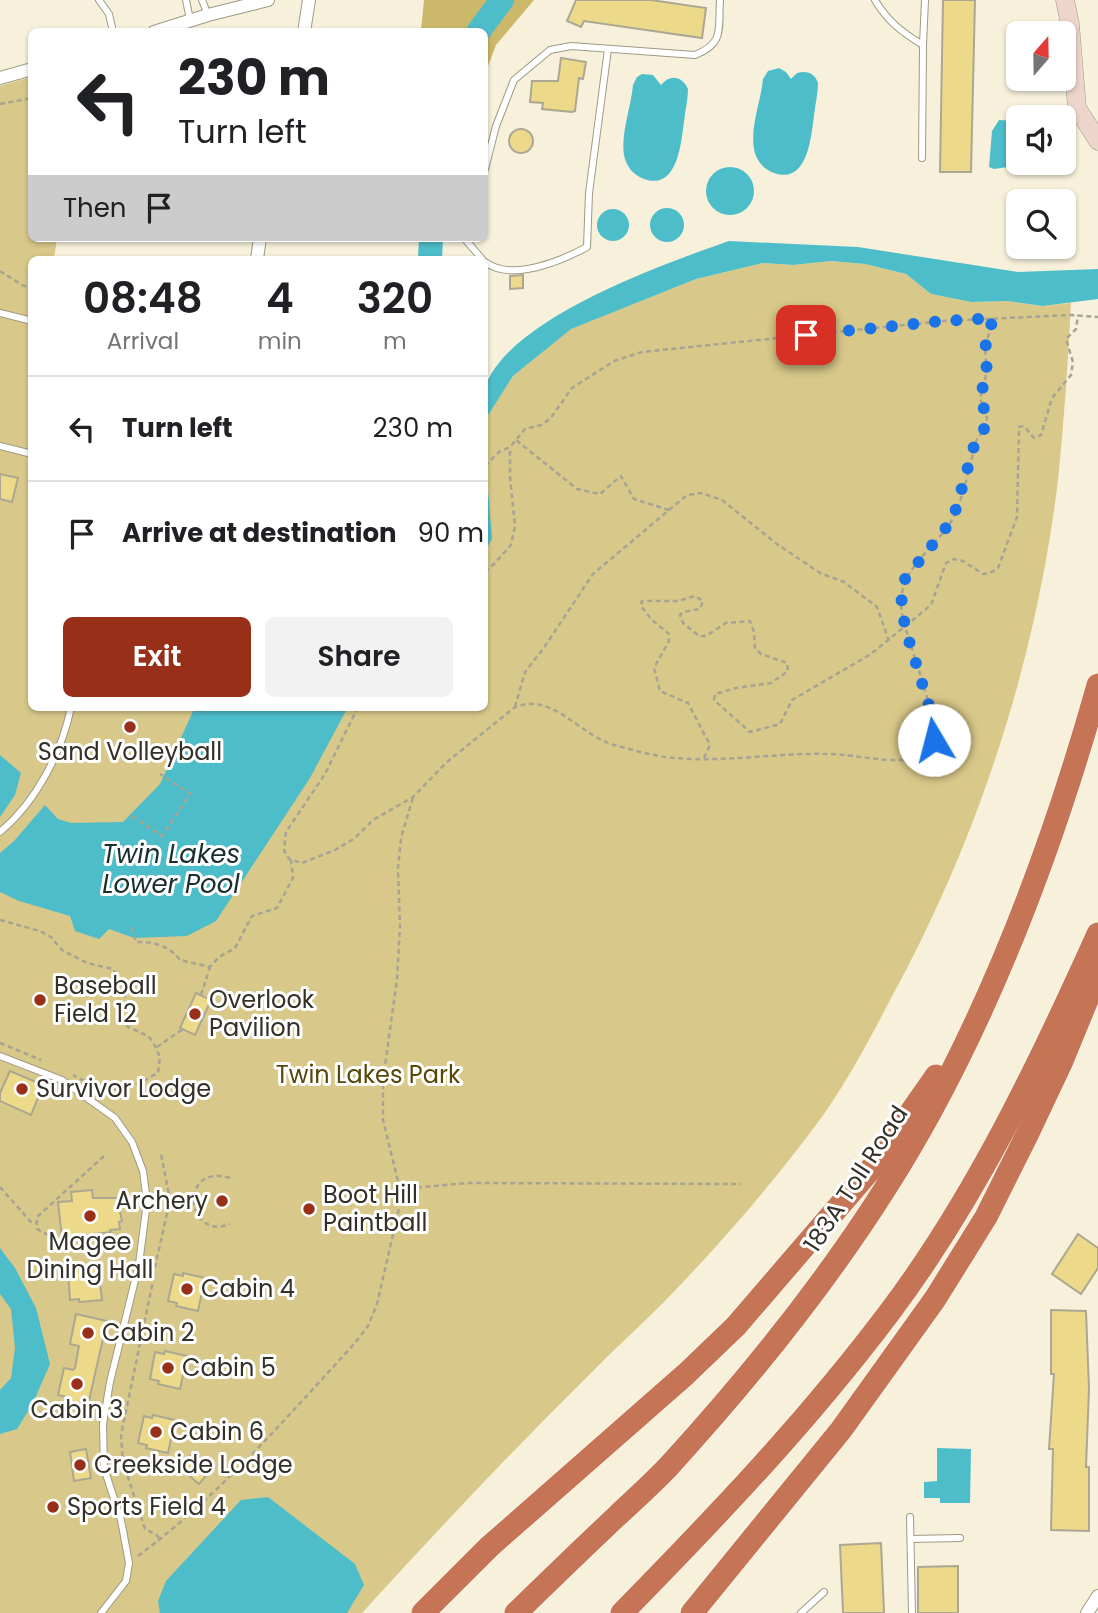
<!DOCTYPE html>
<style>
body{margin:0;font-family:Poppins,sans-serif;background:#f2f2f2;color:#202124;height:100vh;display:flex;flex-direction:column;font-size:26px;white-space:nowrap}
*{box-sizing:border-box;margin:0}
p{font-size:23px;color:#757577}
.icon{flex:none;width:38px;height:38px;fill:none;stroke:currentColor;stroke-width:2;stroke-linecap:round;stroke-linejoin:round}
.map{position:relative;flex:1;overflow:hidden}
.sheet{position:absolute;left:28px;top:256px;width:460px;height:455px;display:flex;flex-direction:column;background:#fff;border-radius:10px;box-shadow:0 2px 5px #0004}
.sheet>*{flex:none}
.top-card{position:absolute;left:28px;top:28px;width:460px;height:214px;border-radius:10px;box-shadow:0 2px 5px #0004;background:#fff;color:#202124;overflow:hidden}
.needle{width:46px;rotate:20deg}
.tools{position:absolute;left:1006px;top:21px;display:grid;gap:14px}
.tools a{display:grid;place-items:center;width:70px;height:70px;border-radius:10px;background:#fff;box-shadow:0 2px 5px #0004;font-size:35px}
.pin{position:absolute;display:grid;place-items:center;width:60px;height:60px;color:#fff;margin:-30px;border-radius:14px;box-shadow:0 4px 10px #0006}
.me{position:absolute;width:77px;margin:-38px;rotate:352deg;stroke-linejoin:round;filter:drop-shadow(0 0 5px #0008)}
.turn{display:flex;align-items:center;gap:24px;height:147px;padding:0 35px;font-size:32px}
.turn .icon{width:91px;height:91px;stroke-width:2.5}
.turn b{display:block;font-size:49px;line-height:60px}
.then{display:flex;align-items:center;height:66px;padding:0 35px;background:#0003;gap:14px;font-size:26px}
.eta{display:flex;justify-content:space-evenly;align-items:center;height:119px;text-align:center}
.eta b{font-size:42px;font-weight:600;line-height:49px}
.cta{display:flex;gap:14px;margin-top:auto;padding:14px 35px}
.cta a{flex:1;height:80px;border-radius:10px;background:#982f19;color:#fff;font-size:28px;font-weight:600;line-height:80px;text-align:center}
.cta a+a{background:#f2f2f2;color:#202124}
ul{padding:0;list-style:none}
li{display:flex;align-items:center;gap:21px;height:105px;padding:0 35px;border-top:2px solid #e0e0e0}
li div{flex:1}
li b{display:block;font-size:26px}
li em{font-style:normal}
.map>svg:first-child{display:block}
.green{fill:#d8c889}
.forest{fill:#ccb86a}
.water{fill:#4ebdca}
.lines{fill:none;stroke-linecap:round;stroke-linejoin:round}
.river{stroke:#4ebdca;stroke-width:24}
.building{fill:#edd98a;stroke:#aca792;stroke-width:2}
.lane-casing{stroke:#9f9a85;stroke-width:8}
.street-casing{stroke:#9f9a85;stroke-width:14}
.secondary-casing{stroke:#9f9a85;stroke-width:19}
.highway-casing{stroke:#fff;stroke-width:24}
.path{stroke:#a8a493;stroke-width:2.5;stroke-dasharray:5 3.5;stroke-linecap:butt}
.lane{stroke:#fff;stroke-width:6}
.street{stroke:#fff;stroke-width:12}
.secondary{stroke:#eed5cc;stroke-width:18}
.highway{stroke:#c57455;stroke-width:23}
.route{stroke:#1a73e8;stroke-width:12;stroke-dasharray:0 21.6}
.poi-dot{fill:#982f19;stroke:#fff;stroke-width:2.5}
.labels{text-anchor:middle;stroke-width:6;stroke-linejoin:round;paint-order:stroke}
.poi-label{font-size:24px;fill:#323027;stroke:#fff;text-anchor:start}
.park-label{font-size:24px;fill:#554706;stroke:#fff}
.street-label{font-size:24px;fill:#323027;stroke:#fff}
.water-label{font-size:26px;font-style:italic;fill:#192d2f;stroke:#fff}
</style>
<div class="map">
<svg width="1098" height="1613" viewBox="0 0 1098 1613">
<rect width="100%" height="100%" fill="#f7f1db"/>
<!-- green -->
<path class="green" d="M31 77 32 238H57L54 259H32V707H485V403L496 402 513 376 570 329 696 279 763 263 793 265 831 261 865 264 906 274 931 294 971 302 1007 301 1043 306 1071 303C1068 362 1064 421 1058 480 1036 662 978 840 890 1000 870 1039 849 1078 824 1114 776 1180 721 1243 664 1302 638 1328 611 1352 586 1378 509 1454 435 1533 362 1613H0V86Z"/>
<!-- forest -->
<path class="forest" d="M424 0H534L496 45 485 74V32L421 31Z"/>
<!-- water -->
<g class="water">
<path d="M779 68 786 72 791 79 797 73C807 70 815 73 818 83 818 94 815 105 814 116 811 136 808 185 774 173 763 169 756 160 754 149 750 127 761 101 763 79L768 71Z"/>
<path d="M642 74 653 75 661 85C670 74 682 76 688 89 688 100 685 111 684 122 681 142 678 191 644 179 633 175 626 166 624 155 621 132 631 107 633 85L637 77Z"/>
<path d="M999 120 1018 121V163H1036L994 169 989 167 992 131Z"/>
<circle cx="730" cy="191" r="24"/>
<circle cx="667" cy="225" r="17"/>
<circle cx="613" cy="225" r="16"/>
<path d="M729 241 858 247 1018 272 1098 269V299L1043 306 1007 301 971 302 931 294 906 274 865 264 831 261 793 265 763 263 696 279 571 329 513 376 485 420C485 410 482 396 485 387 509 318 664 264 729 241Z"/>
<path d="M485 476 487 479 492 539 485 551Z"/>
<path d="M195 707H348L310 778 216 921 187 936 134 938 109 929 99 939 75 931 70 916 19 901 0 892V853L14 841 45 805 58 819 71 823 123 822 160 784Z"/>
<path d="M0 755 21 773 15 795 0 817Z"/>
<path d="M0 1248 15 1268 36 1308 50 1364 33 1403 17 1429 0 1434V1390L11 1378 15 1348 11 1309 0 1294Z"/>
<path d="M937 1448 971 1449 970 1503H940V1498H924V1482L937 1481Z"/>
<path d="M268 1497 355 1564 364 1585 347 1613H160L158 1601 166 1581 241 1500Z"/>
</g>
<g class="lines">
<!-- river -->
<g class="river">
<path d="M478 32 502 0"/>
<path d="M430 259 431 238"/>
</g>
</g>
<!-- building -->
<g class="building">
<path d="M576 0H651L706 8 702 38 584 21 581 27 567 21Z"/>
<path d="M943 0H975L971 172H940Z"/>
<path d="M561 58 586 62 583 79 579 78 575 111 572 112 542 109 543 103 530 102 532 81H558Z"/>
<circle cx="521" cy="141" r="12"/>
<path d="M523 275V288L510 289V276Z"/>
<path d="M0 474 18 478 12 502 0 499Z"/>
<path d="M196 993 211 1000 195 1035 180 1028Z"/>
<path d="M10 1071 43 1085 31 1115 0 1101V1093Z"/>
<path d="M92 1190 93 1198H117L122 1221 119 1222 120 1229 110 1230 111 1232 62 1238 58 1202 72 1201 71 1192Z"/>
<path d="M1078 1234 1098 1248V1268L1081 1294 1052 1274Z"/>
<path d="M98 1267 102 1300 79 1302V1299L70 1300 68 1272 77 1271 76 1269Z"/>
<path d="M183 1273 205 1278 198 1311 176 1306 177 1303 168 1301 174 1274 183 1276Z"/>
<path d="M1051 1310 1086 1311 1089 1389 1086 1467H1089V1531L1051 1530 1053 1449H1049L1054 1374H1051Z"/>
<path d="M76 1314 107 1321 88 1405 66 1400 67 1397 58 1395 64 1368 73 1370 75 1368 79 1346 70 1344Z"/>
<path d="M165 1351 187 1356 180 1389 158 1384 159 1381 150 1379 155 1352 164 1354Z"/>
<path d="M153 1415 175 1420 168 1453 146 1448 147 1445 138 1443 144 1416 152 1418Z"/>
<path d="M86 1449 91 1478 74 1481 70 1452Z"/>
<path d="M193 1453 211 1469 199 1484 180 1468Z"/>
<path d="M881 1543 884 1613H843L840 1545Z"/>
<path d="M958 1566V1613H918V1567Z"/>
</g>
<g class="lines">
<!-- lane casing -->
<g class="lane-casing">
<g id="lane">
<path d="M99 0 109 14 113 32"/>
<path d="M186 0 190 20"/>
<path d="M202 0 208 15"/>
<path d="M875 0C887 21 903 33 923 45L922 158"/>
<path d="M923 45 925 0"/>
<path d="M485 169 496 126 514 80 550 50 571 46 695 55C725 43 718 29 720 0"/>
<path d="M464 238 482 259"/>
<path d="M485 262C512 282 561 261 587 247L589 193 608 49"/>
<path d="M0 313 32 321"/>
<path d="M0 446 32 454"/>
<path d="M0 832C36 802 62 752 71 707"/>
<path d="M0 1056 62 1080 115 1118 132 1142 143 1171 147 1202 139 1264 110 1382 103 1424 104 1468 121 1520 129 1563 126 1581 101 1613"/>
<path d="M910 1517 912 1613"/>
<path d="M911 1539 960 1538"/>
<path d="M801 1613 824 1592"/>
</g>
</g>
<!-- street casing -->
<g class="street-casing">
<g id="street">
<path d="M154 32 208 15 268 0"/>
<path d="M304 32 309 0"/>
<path d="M0 78 32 69"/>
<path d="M257 259 260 238"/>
<path d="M1087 1613 1098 1596"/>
</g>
</g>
<!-- secondary casing -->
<g class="secondary-casing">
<path id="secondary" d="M1065 0 1070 24 1077 108 1098 141"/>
</g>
<!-- highway casing -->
<g class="highway-casing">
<g id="highway">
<path d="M423 1613 489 1547 686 1374 736 1326 871 1169 936 1076"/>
<path d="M516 1613C549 1581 583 1548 617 1516 634 1500 653 1483 669 1466 765 1361 863 1236 931 1111 1004 977 1057 831 1098 685"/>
<path d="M622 1613C717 1516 807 1422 889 1313 975 1199 1040 1063 1098 934"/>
<path d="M692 1613 841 1430 935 1299 986 1217 1027 1135 1062 1061 1094 983 1098 962"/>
</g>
</g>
<!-- path -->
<g class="path">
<path d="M0 104 32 98"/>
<path d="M0 271 22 285 32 288"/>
<path d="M485 466 499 452 510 447 525 429 541 425 550 419 572 388 614 361 642 352 943 321 1070 315 1098 317"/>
<path d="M669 510 687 495 701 493 722 500 777 544 820 573 844 582 877 607 889 641"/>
<path d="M485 572 494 564 511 545 515 526 510 477V447"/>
<path d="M358 707 325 774 286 832 284 850 289 859 302 863 335 850 355 838 373 820 413 797 447 762 515 707C553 692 579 735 614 745 633 750 656 757 676 758 732 763 789 750 845 755 863 757 916 767 928 752 948 727 902 638 901 604 900 568 935 549 952 520 962 504 971 459 977 439L984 430 987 418 980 398 987 372 985 348 993 319"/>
<path d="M515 707 525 672 543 649 593 574 669 510 634 499 621 476 600 494 577 489 516 440"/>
<path d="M704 758 710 745 688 703 660 691 654 668 669 641V634L652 620 641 606 642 601H678L695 596 703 601 700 609 683 612 680 615 683 623 699 636H706L726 623 750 621 754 632 755 648 761 654 787 663 788 671 771 683 736 688 715 694 714 700 750 732 780 724 792 700 871 654 931 605 946 563 954 559 963 561 983 574 990 573 998 568 1017 517 1019 427 1024 426 1034 438 1041 435 1052 398 1071 375 1073 362 1066 339 1076 329 1078 315"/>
<path d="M132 816 162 836 190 794 160 774"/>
<path d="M0 920 40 931 51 937 62 950 87 963 113 969 126 992 122 1008V1018L128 1027 148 1036 153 1042 160 1057 158 1073 131 1087 111 1089H99L73 1075"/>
<path d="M132 927 136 942C152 941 170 946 180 960L210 967 219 957 235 948 252 916 277 908 293 878 291 860"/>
<path d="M201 995 210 967"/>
<path d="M0 1043 41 1060"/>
<path d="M157 1047 183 1029"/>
<path d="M104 1156 37 1217V1229L60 1241 109 1238 112 1244 131 1249"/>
<path d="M230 1178C178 1162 186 1242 230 1224"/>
<path d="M0 1187 31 1222 36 1223"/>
<path d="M400 1189 467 1183 741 1184"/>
<path d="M170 1200H192"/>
<path d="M153 1276 170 1200 161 1154"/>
<path d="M154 1276 121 1435 123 1462 145 1529 157 1535 160 1540"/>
<path d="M138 1556C220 1495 286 1418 355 1343L368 1326 377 1304 400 1204V1189L383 1120V1080L397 979 400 927 398 868 401 838 413 797"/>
</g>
<!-- lane -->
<use href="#lane" class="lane"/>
<!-- street -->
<use href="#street" class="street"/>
<!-- secondary -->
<use href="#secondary" class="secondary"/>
<!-- highway -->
<use href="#highway" class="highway"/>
</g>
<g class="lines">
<!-- route -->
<path class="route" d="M806 335 943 321 993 318 985 348 987 372 980 397 987 418 984 429 976 439 953 519 905 579 901 604 906 631 930 709 934 740"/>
</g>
<!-- markers -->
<g class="poi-dot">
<circle cx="130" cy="727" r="7"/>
<circle cx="40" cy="1000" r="7"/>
<circle cx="195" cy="1014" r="7"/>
<circle cx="22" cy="1089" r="7"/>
<circle cx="222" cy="1201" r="7"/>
<circle cx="309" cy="1209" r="7"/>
<circle cx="90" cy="1216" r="7"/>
<circle cx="187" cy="1289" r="7"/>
<circle cx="88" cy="1333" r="7"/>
<circle cx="168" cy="1368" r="7"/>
<circle cx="77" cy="1384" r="7"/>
<circle cx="156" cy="1432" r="7"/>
<circle cx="80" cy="1465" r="7"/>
<circle cx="53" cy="1507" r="7"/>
</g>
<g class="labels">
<!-- poi labels -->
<g class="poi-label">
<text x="130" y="760" text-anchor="middle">Sand Volleyball</text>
<text x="54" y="994">Baseball<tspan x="54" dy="28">Field 12</tspan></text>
<text x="209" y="1008">Overlook<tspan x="209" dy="28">Pavilion</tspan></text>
<text x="36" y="1097">Survivor Lodge</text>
<text x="323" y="1203">Boot Hill<tspan x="323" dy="28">Paintball</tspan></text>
<text x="208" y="1209" text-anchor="end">Archery</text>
<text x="90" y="1250" text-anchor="middle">Magee<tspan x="90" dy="28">Dining Hall</tspan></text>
<text x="201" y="1297">Cabin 4</text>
<text x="102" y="1341">Cabin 2</text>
<text x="182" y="1376">Cabin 5</text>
<text x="77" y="1418" text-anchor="middle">Cabin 3</text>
<text x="170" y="1440">Cabin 6</text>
<text x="94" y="1473">Creekside Lodge</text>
<text x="67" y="1515">Sports Field 4</text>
</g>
<!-- park labels -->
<g class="park-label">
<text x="368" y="1083">Twin Lakes Park</text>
</g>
<!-- street labels -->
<g class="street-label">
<text transform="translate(856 1179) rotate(-57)" y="8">183A Toll Road</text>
</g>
<!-- water labels -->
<g class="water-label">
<text x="171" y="863">Twin Lakes<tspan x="171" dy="30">Lower Pool</tspan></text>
</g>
</g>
</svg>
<div class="tools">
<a><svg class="needle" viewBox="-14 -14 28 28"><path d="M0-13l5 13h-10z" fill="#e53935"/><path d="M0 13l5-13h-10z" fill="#757577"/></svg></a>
<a><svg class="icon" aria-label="sound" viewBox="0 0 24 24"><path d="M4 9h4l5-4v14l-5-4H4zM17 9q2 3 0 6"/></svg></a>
<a><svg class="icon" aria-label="search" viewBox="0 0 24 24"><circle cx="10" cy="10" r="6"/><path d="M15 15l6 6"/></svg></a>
</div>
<div class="pin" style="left:806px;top:335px;background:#d93025"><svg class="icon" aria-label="arrive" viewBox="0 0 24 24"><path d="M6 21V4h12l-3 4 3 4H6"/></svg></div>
<svg class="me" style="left:934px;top:740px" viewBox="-20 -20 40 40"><circle r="19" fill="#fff"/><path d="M0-13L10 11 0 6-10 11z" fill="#1a73e8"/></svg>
<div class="top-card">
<div class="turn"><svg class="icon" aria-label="left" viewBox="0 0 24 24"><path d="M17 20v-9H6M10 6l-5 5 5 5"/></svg><div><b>230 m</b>Turn left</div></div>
<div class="then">Then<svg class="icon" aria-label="arrive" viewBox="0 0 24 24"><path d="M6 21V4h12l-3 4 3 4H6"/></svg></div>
</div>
<section class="sheet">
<div class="eta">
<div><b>08:48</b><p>Arrival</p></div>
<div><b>4</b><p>min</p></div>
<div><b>320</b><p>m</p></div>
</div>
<ul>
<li><svg class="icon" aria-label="left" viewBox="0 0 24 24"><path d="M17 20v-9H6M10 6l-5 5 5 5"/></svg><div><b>Turn left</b></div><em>230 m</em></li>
<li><svg class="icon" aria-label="arrive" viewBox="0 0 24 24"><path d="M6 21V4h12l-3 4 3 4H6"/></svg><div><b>Arrive at destination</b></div><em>90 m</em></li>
</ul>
<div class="cta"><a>Exit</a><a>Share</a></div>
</section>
</div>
